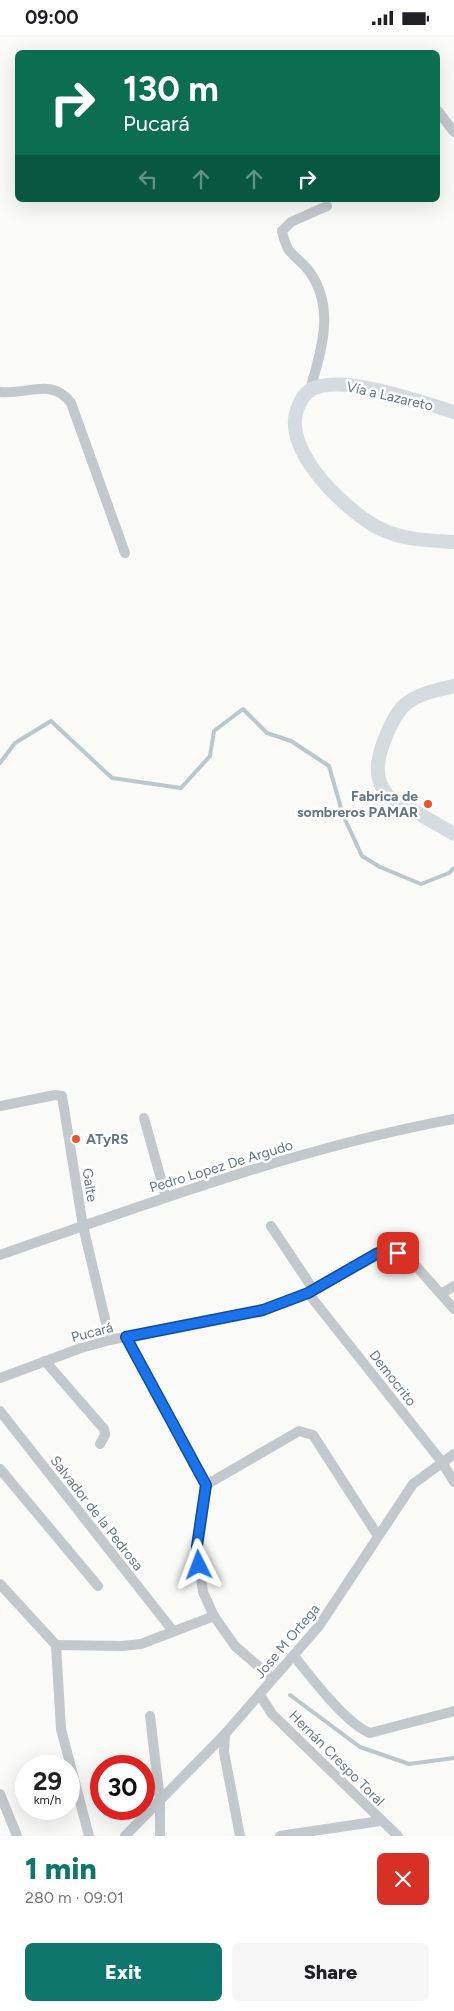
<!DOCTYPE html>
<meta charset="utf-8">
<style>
body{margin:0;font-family:Figtree,sans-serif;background:#f6f6f6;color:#202124;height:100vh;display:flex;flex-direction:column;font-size:19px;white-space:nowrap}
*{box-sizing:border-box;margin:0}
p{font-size:16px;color:#757577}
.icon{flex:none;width:28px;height:28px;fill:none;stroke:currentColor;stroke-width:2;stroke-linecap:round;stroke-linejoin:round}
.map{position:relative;height:1801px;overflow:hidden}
.panel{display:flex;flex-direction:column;background:#fff;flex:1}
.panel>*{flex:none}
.banner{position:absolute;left:15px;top:15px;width:425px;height:152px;border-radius:8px;box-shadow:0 5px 20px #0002;background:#0b6e4f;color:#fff;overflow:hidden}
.speed{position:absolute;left:15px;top:1720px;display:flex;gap:10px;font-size:25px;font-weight:700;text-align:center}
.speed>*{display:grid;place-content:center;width:65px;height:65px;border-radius:50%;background:#fff;box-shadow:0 5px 20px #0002;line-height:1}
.speed small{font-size:12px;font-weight:400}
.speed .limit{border:8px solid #d22;background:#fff;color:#111}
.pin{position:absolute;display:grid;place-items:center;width:42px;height:42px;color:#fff;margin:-21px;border-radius:10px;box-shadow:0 2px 8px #0006}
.me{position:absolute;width:55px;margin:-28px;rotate:357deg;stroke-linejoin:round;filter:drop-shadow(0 0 4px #0008)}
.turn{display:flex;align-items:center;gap:18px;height:105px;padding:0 25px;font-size:22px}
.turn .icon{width:65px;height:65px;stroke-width:2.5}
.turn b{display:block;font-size:35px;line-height:42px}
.lanes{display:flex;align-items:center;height:48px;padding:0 25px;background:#0003;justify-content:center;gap:25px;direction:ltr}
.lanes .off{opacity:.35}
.round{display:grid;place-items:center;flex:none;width:52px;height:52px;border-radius:8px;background:#f6f6f6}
.head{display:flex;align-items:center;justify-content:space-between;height:85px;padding:0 25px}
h1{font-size:30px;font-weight:800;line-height:38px;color:#0f766e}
.action{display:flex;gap:10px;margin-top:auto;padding:10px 25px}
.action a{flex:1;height:58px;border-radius:8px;background:#0f766e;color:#fff;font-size:20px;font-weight:800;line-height:58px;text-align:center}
.action a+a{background:#f6f6f6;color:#202124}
.status{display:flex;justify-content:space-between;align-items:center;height:35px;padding:0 25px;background:#fff;direction:ltr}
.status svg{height:14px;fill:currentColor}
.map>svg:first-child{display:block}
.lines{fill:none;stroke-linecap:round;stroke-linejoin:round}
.stream{stroke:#bbc7cb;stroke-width:4}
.street{stroke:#c3c8cc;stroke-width:10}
.secondary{stroke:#d6dbdf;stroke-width:14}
.route-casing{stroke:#114b97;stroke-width:12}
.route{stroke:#1a73e8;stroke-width:9}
.poi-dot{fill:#e4572e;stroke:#fff;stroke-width:2}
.labels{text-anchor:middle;stroke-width:5;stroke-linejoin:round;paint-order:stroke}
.street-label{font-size:14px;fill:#657683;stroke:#fff}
.poi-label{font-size:14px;font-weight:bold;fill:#657683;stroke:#fff;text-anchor:end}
</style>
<div class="status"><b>09:00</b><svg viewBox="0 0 49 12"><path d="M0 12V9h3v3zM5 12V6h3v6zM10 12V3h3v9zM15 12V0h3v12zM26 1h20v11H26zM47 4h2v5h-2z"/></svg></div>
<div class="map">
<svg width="454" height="1801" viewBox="0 0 454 1801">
<rect width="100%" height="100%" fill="#fafaf8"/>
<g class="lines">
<!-- stream -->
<g class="stream">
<path d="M0 728 15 708 51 686 112 743 181 753 210 721 214 696 243 674 267 698 291 706 329 731 343 780 362 821 380 832 421 849 449 838 454 833"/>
<path d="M290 1660 360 1712 409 1729 454 1723"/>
</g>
<!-- street -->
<g class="street">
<path d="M438 76 454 97"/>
<path d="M310 355C321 316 336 273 309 236 295 218 288 223 282 196L291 187 327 171"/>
<path d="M0 357C28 360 52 342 71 368L125 518"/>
<path d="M0 1071 55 1060 62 1061 83 1191 110 1305"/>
<path d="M144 1083 166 1162"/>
<path d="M271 1191 313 1254"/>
<path d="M0 1220C149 1168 298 1113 454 1084"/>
<path d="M308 1258 442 1427 454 1447"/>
<path d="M441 1259 454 1251"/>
<path d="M126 1302 206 1450 197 1511 203 1557 214 1581 235 1611 272 1643"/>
<path d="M45 1326 104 1394 105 1400 100 1409"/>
<path d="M0 1343 81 1313 110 1305 263 1275 308 1258 387 1215 408 1222 454 1274"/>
<path d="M0 1376 173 1596"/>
<path d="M0 1434 98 1551"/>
<path d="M206 1450 299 1396 313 1400 378 1501"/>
<path d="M0 1549 56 1610 61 1694 89 1801"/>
<path d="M56 1610 122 1611 141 1609 214 1581"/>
<path d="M294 1621C311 1642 345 1688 370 1698L454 1676"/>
<path d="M260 1660 272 1679 398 1801"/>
<path d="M150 1681 160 1765V1801"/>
<path d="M225 1699 224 1717 240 1801"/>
<path d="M0 1759 17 1801"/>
<path d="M125 1801 225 1699 319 1591 413 1449 454 1419"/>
<path d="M280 1801 380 1786"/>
</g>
<!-- secondary -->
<g class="secondary">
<path d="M454 377C421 367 353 343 321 351 310 353 303 360 299 370 279 411 339 468 370 488 396 505 424 505 454 507"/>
<path d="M454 651C437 655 421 658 407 668 394 677 379 714 378 730 377 742 380 752 388 761L454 799"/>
</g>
</g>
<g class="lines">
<!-- route casing -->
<g class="route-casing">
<path id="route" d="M199 1530 197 1511 206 1450 126 1302 263 1275 308 1258 376 1219 387 1215 398 1218"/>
</g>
<!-- route -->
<use href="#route" class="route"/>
</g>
<!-- markers -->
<g class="poi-dot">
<circle cx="428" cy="769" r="5"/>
<circle cx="76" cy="1104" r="5"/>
</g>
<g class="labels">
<!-- street labels -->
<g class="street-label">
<text transform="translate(390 361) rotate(13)" y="5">Vía a Lazareto</text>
<text transform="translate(221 1131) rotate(-17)" y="5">Pedro Lopez De Argudo</text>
<text transform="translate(90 1150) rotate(81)" y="5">Galte</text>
<text transform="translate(92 1297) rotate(-15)" y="5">Pucará</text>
<text transform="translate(393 1343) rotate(52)" y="5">Democrito</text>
<text transform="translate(97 1478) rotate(52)" y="5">Salvador de la Pedrosa</text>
<text transform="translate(287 1606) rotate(-50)" y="5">Jose M Ortega</text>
<text transform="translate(337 1723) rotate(45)" y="5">Hernán Crespo Toral</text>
</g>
<!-- poi labels -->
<g class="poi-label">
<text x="418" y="766">Fabrica de<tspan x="418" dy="16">sombreros PAMAR</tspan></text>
<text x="86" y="1109" text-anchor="start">ATyRS</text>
</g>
</g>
</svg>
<div class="speed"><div>29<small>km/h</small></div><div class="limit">30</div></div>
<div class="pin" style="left:398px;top:1218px;background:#d93025"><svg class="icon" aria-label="arrive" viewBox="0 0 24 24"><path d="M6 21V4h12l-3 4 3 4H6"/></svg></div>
<svg class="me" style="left:199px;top:1530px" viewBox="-20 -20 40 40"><path d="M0-17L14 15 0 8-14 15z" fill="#1a73e8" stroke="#fff" stroke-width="4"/></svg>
<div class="banner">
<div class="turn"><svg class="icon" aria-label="right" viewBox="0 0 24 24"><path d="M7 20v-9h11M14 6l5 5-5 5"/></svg><div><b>130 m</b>Pucará</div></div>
<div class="lanes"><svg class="icon off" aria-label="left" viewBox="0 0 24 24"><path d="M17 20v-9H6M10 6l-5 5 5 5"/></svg><svg class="icon off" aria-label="ahead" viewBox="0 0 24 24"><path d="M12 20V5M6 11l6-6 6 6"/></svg><svg class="icon off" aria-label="ahead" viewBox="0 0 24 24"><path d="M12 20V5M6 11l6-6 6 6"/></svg><svg class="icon" aria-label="right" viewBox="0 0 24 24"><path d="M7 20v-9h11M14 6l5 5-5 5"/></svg></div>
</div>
</div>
<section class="panel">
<div class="head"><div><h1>1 min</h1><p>280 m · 09:01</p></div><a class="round" style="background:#d93025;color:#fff"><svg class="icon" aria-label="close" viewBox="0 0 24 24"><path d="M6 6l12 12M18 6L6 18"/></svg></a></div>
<div class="action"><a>Exit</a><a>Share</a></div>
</section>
